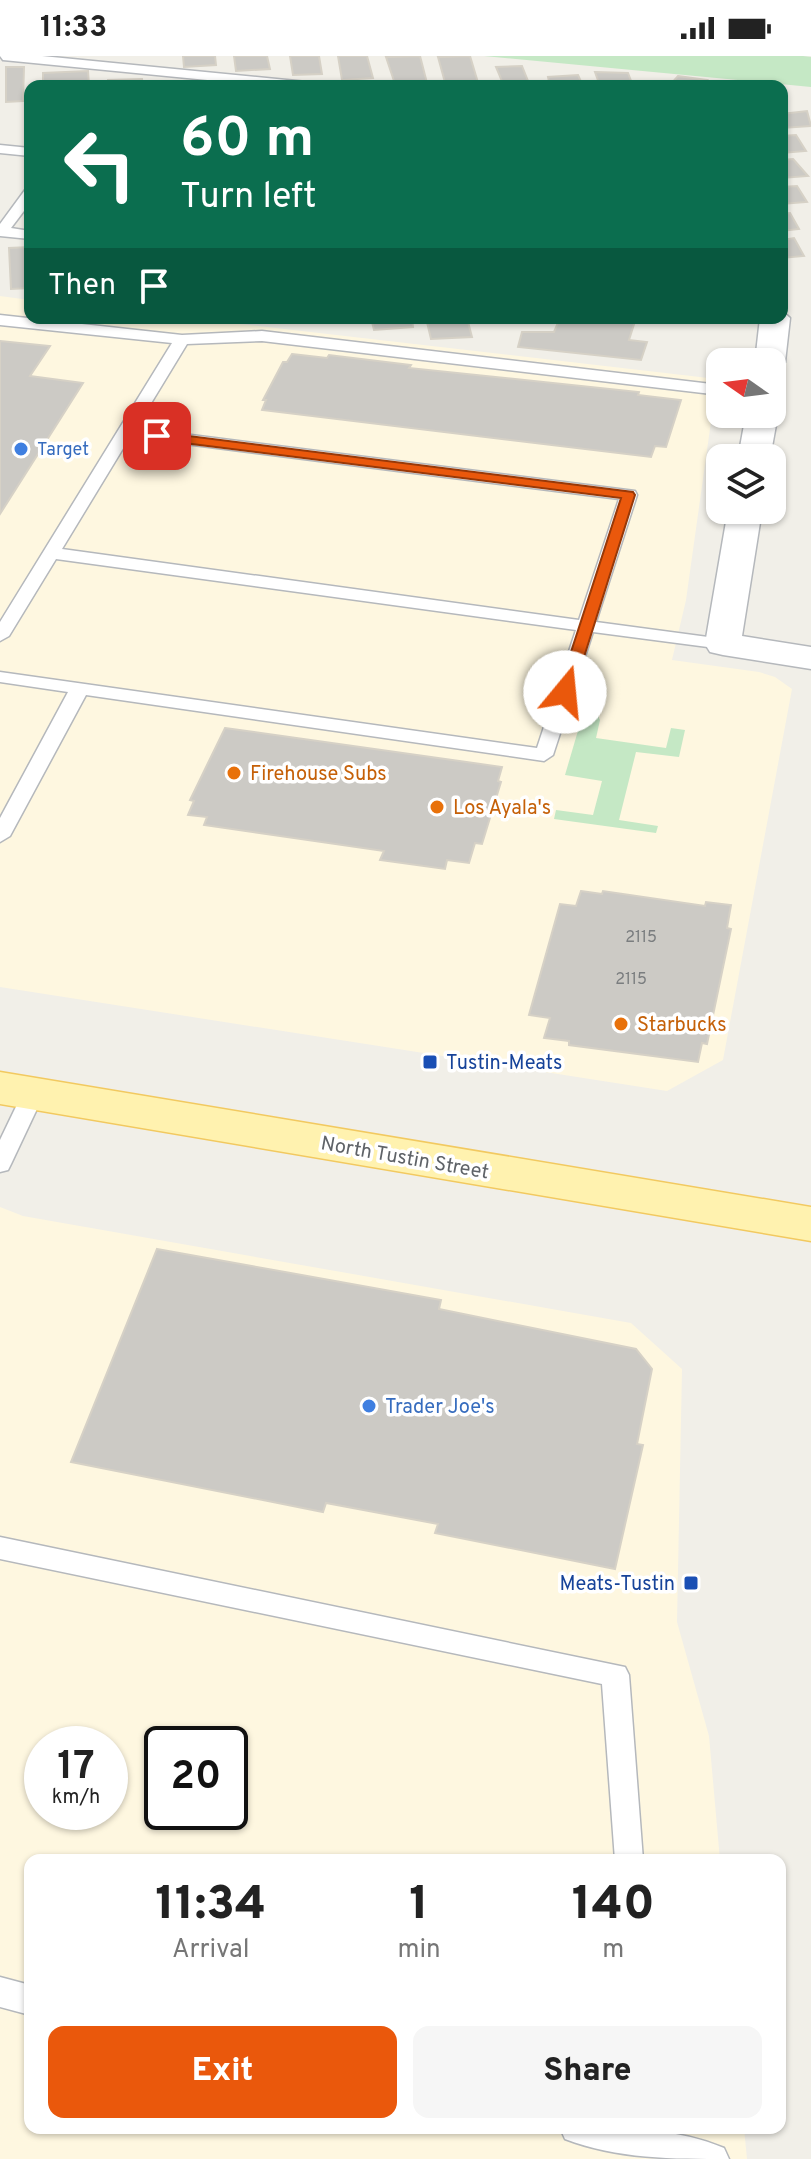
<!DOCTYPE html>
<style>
body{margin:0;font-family:Overpass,sans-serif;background:#f6f6f6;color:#222;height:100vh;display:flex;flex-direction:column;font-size:30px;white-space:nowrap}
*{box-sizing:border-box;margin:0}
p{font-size:26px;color:#767676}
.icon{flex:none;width:44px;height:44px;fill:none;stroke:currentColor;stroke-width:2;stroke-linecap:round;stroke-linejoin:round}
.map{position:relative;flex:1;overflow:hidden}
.side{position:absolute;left:24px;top:1798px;width:762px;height:280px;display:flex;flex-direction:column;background:#fff;border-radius:16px;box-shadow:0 2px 6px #0004}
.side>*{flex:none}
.banner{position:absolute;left:24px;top:24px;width:764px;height:244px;border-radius:16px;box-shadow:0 2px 6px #0004;background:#0b6e4f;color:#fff;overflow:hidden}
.needle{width:52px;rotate:284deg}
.fabs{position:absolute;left:706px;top:292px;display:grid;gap:16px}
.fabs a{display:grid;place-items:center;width:80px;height:80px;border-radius:16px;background:#fff;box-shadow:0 2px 6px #0004;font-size:40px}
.speed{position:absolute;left:24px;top:1670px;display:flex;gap:16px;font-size:40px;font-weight:700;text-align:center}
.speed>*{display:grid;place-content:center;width:104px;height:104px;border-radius:50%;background:#fff;box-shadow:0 2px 6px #0004;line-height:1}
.speed small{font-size:20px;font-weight:400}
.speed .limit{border:4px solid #111;border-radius:12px;background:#fff;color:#111}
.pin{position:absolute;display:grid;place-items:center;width:68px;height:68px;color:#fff;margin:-34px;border-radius:16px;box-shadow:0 4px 12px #0006}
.me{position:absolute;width:88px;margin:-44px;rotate:17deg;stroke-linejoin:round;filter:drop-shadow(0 0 6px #0008)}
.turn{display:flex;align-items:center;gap:28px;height:168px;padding:0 24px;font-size:36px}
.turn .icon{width:104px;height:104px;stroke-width:2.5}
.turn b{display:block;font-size:56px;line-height:68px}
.then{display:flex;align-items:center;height:76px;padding:0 24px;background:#0003;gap:16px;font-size:30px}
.eta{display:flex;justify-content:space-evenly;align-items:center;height:136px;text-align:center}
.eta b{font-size:48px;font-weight:800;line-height:56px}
.action{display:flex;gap:16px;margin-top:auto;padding:16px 24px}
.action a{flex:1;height:92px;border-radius:16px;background:#ea580c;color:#fff;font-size:32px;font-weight:800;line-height:92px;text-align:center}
.action a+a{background:#f6f6f6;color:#222}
.status{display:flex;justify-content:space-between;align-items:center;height:56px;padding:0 40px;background:#fff;direction:ltr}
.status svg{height:22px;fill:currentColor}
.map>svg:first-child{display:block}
.commercial{fill:#fef7e0;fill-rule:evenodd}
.green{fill:#c5e8c5}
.building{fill:#cccac5;stroke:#d6d1c6;stroke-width:2}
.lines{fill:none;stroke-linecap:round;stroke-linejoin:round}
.lane-casing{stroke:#b5b8bc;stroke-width:3}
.street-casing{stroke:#b5b8bc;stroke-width:3}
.primary-casing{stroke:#f2c960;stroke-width:3}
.lane{fill:#fff;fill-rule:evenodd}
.street{fill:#fff;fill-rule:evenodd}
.primary{fill:#fff2af;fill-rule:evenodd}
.route{fill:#ea580c;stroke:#983908;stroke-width:2}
.shop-dot{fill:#3f7fe0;stroke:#fff;stroke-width:3}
.food-dot{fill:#e8710a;stroke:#fff;stroke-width:3}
.transit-dot{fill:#1a4fb4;stroke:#fff;stroke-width:3}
.labels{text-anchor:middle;stroke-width:7;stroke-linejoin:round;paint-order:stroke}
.number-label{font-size:16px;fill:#7a7d7f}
.far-shop-label{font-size:18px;fill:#366cbe;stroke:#fff;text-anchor:start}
.food-label{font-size:20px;fill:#c56008;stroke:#fff;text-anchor:start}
.transit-label{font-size:20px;fill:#164399;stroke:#fff;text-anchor:start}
.street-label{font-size:20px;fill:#5f6368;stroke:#fff}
.shop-label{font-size:20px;fill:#366cbe;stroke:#fff;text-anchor:start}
</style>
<div class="status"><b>11:33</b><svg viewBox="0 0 49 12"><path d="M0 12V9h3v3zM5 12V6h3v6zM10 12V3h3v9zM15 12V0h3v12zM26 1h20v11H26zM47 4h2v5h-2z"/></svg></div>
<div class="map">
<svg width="811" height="2103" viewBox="0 0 811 2103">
<rect width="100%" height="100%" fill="#f1efe8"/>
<!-- commercial -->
<g class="commercial">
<path d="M0 240 30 244V262H189L717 323 686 544 672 604 759 616 775 621 792 633 723 1004 667 1035 0 931Z"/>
<path d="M0 1151 23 1160 631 1267 682 1313 677 1566 709 1680 720 1804H30V2072H744L747 2103H0ZM42 1688H110V1756H42ZM162 1688H230V1756H162Z"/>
</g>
<!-- green -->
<g class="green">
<path d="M484 0H803L811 1V31Z"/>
<path d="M587 658 598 660 600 664 596 682 666 692 671 672 685 674 679 701 636 696 619 764 658 770 656 777 554 763 556 754 593 759 602 725 565 719 582 661Z"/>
</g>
<!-- building -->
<g class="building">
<path d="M183 0H215L216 9 184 11Z"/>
<path d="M234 0H267L270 13 236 15Z"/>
<path d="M290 0H319L322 18 293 19Z"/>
<path d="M338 0H367L373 22 342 24Z"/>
<path d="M420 0 427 27 395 28 386 1Z"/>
<path d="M470 0 479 30H446L438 1Z"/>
<path d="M522 10 530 30H504L496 11Z"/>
<path d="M6 11H24L23 45 6 46Z"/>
<path d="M88 15 89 30H43V17Z"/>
<path d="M595 16 628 17 633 30H600Z"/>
<path d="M578 19 583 30H550L548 21Z"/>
<path d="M678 20 707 24 701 30H669Z"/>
<path d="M142 23 143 30H108V24Z"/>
<path d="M807 55 811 70 782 72V58Z"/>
<path d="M796 79 806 95 782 97V80Z"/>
<path d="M793 103 808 120 782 122V104Z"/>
<path d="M797 130 807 146 782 148V131Z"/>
<path d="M790 157 799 173 782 175V158Z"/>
<path d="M794 182 804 200 782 202V184Z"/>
<path d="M30 191V232L11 233 9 192Z"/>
<path d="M371 262H412L413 271 374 274Z"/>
<path d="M426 262H467L472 281 431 283Z"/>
<path d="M560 262H636L629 284 647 286 641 304 518 291 522 276H554Z"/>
<path d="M0 285 50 290 30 320 83 327 0 458Z"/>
<path d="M292 298 327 302 329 299 411 309 409 312 639 336 638 339 681 344 666 391 655 390 651 401 262 354 266 344H263L283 306H287Z"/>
<path d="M225 672 502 711 498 725 501 726 482 788 475 787 469 807 447 804 445 813 380 804 384 795 204 769 207 761 188 759 194 745 190 744Z"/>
<path d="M581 835 602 838 603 835 705 850 706 846 731 849 727 872 731 873 707 988 702 987 698 1006 569 989V985L544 982 550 962 529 959 560 848 576 850Z"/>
<path d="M157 1193 441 1244 439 1253 636 1293 652 1313 637 1388 643 1389 615 1513 435 1477 438 1468 326 1447 323 1456 71 1406Z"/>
</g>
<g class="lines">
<!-- lane casing -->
<g class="lane-casing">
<g id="lane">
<path d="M0 0H42L307 26 313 30H268L3 4Z"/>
<path d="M0 89 30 92V100L0 97Z"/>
<path d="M30 133V147L11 172 30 175V183L0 180V168L25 134Z"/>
<path d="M0 259 182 279 262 275 720 329V339L262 285 187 288 136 372 635 435 637 439 596 566 723 583 732 588 723 593 593 576 553 699 544 705 86 639 10 780 0 786V762L68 636 0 626V616L537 692 576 574 56 503 9 580 0 585V566L172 287 0 269ZM130 381 619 443 579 564 62 493Z"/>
<path d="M33 1030 41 1032 44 1038 11 1108 8 1114 0 1116V1084L25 1032Z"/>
<path d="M0 1481 625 1611 629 1619 643 1804H615L602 1628 0 1503Z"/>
<path d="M0 1921 30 1929V1959L0 1951Z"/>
<path d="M560 2072C616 2072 672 2070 724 2092L729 2103C673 2103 617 2103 565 2083Z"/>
</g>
</g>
<!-- street casing -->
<g class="street-casing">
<g id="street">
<path d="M782 255 790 262 785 306 781 313 772 315V306H755L760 262H782Z"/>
<path d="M772 351 778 358 770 402H738L746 358H772Z"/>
<path d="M728 454H762L742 580 811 591V613L723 599 710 596 705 588Z"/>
</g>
</g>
<!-- primary casing -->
<g class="primary-casing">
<path id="primary" d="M0 1016 811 1151V1185L0 1048Z"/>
</g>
<!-- lane -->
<use href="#lane" class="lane"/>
<!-- street -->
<use href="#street" class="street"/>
<!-- primary -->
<use href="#primary" class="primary"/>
</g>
<!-- route -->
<path class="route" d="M157 376 633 436 635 439 573 636 565 640 558 636 621 442 152 383V377Z"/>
<!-- markers -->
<g class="shop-dot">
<circle cx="21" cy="393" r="8"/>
<circle cx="369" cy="1350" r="8"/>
</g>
<g class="food-dot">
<circle cx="234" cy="717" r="8"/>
<circle cx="437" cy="751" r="8"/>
<circle cx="621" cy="968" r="8"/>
</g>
<g class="transit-dot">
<rect x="422" y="998" width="16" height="16" rx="4"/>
<rect x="683" y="1519" width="16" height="16" rx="4"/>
</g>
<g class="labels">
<!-- number labels -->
<g class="number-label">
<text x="641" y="886">2115</text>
<text x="631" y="928">2115</text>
</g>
<!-- far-shop labels -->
<g class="far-shop-label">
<text x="37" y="399">Target</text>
</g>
<!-- food labels -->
<g class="food-label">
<text x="250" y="724">Firehouse Subs</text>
<text x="453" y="758">Los Ayala's</text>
<text x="637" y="975">Starbucks</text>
</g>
<!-- transit labels -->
<g class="transit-label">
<text x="446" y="1013">Tustin-Meats</text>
<text x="675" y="1534" text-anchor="end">Meats-Tustin</text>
</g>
<!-- street labels -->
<g class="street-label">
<text transform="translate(405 1101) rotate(10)" y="7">North Tustin Street</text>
</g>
<!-- shop labels -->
<g class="shop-label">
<text x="385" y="1357">Trader Joe's</text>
</g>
</g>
</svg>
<div class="fabs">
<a><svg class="needle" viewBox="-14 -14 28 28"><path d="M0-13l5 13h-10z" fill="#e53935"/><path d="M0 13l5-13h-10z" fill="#767676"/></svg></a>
<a><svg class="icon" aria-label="layers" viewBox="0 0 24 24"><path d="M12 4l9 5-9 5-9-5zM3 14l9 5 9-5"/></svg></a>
</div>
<div class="speed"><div>17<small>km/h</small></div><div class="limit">20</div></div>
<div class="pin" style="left:157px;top:380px;background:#d93025"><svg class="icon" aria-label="arrive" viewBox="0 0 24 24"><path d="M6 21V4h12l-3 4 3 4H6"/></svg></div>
<svg class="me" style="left:565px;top:636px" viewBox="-20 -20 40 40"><circle r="19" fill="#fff"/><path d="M0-13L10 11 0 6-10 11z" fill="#ea580c"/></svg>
<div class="banner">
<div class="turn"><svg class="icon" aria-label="left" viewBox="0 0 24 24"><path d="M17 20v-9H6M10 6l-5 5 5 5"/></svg><div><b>60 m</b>Turn left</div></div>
<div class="then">Then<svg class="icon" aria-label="arrive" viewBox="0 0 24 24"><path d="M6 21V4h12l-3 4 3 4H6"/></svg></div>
</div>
<section class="side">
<div class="eta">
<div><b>11:34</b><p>Arrival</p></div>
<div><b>1</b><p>min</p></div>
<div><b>140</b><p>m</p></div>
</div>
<div class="action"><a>Exit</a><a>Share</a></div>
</section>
</div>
